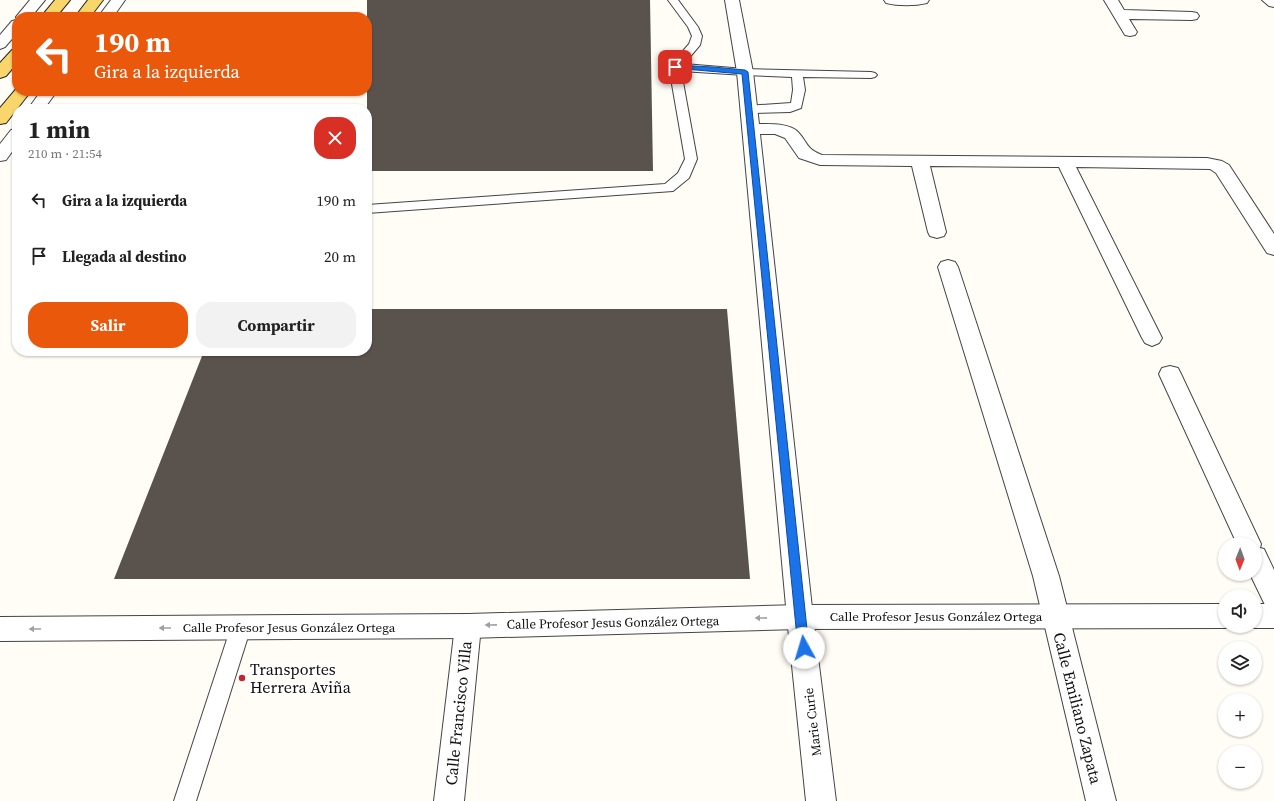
<!DOCTYPE html>
<html lang="es">
<meta charset="utf-8">
<style>
body{margin:0;font-family:"Source Serif 4",serif;background:#f2f2f2;color:#222;height:100vh;display:flex;flex-direction:column;font-size:15px;white-space:nowrap}
*{box-sizing:border-box;margin:0}
p{font-size:13px;color:#767676}
.icon{flex:none;width:22px;height:22px;fill:none;stroke:currentColor;stroke-width:2;stroke-linecap:round;stroke-linejoin:round}
.map{position:relative;flex:1;overflow:hidden}
.side{position:absolute;left:12px;top:104px;width:360px;height:252px;display:flex;flex-direction:column;background:#fff;border-radius:16px;box-shadow:0 1px 3px #0004}
.side>*{flex:none}
.banner{position:absolute;left:12px;top:12px;width:360px;height:84px;border-radius:16px;box-shadow:0 1px 3px #0004;background:#ea580c;color:#fff;overflow:hidden}
.needle{width:26px;rotate:181deg}
.fabs{position:absolute;left:1218px;top:537px;display:grid;gap:8px}
.fabs a{display:grid;place-items:center;width:44px;height:44px;border-radius:50%;background:#fff;box-shadow:0 1px 3px #0004;font-size:20px}
.pin{position:absolute;display:grid;place-items:center;width:34px;height:34px;color:#fff;margin:-17px;border-radius:8px;box-shadow:0 2px 6px #0006}
.me{position:absolute;width:44px;margin:-22px;rotate:354deg;stroke-linejoin:round;filter:drop-shadow(0 0 3px #0008)}
.turn{display:flex;align-items:center;gap:14px;height:84px;padding:0 16px;font-size:18px}
.turn .icon{width:52px;height:52px;stroke-width:2.5}
.turn b{display:block;font-size:28px;line-height:34px}
.round{display:grid;place-items:center;flex:none;width:42px;height:42px;border-radius:16px;background:#f2f2f2}
.summary{display:flex;align-items:center;justify-content:space-between;height:68px;padding:0 16px}
h1{font-size:24px;font-weight:700;line-height:30px}
.action{display:flex;gap:8px;margin-top:auto;padding:8px 16px}
.action a{flex:1;height:46px;border-radius:16px;background:#ea580c;color:#fff;font-size:16px;font-weight:700;line-height:46px;text-align:center}
.action a+a{background:#f2f2f2;color:#222}
ul{padding:0;list-style:none}
li{display:flex;align-items:center;gap:12px;height:56px;padding:0 16px}
li div{flex:1}
li b{display:block;font-size:15px}
li em{font-style:normal}
.map>svg:first-child{display:block}
.building{fill:#5a524d}
.lines{fill:none;stroke-linecap:round;stroke-linejoin:round}
.service-casing{stroke:#444;stroke-width:2}
.minor-casing{stroke:#444;stroke-width:2}
.tertiary-casing{stroke:#444;stroke-width:2}
.primary-casing{stroke:#222;stroke-width:2}
.service{fill:#fff;fill-rule:evenodd}
.minor{fill:#fff;fill-rule:evenodd}
.tertiary{fill:#fff;fill-rule:evenodd}
.primary{fill:#f9d66b;fill-rule:evenodd}
.oneway{fill:#a0a0a0}
.route{fill:#1a73e8;stroke:#114b97}
.poi-dot{fill:#c4262e;stroke:#fff;stroke-width:1.5}
.labels{text-anchor:middle;stroke-width:4;stroke-linejoin:round;paint-order:stroke}
.street-label{font-size:13px;fill:#111;stroke:#fff}
.near-poi-label{font-size:16px;fill:#111;stroke:#fff;text-anchor:start}
.near-street-label{font-size:16px;fill:#111;stroke:#fff}
</style>
<div class="map">
<svg width="1274" height="801" viewBox="0 0 1274 801">
<rect width="100%" height="100%" fill="#fffdf5"/>
<!-- building -->
<g class="building">
<path d="M367 0H650L653 171H367Z"/>
<path d="M367 309H727L750 579H114L204 351H367Z"/>
</g>
<g class="lines">
<!-- service casing -->
<g class="service-casing">
<g id="service">
<path d="M668 0H678L698 27 702 36 700 45 684 64 745 69 871 72 875 73 877 75 875 77 871 78 803 77 805 90 801 108 790 112 749 113 745 112 743 109 745 106 791 103 793 90 792 77 745 75 681 71 697 159 689 178 673 191 367 213V205L665 184 678 173 685 159 669 67 689 44 692 36 688 27Z"/>
<path d="M241 618 248 621 251 627 196 801H174L231 627 234 621Z"/>
</g>
</g>
<!-- minor casing -->
<g class="minor-casing">
<g id="minor">
<path d="M725 0H739L753 72 759 124C769 124 790 123 798 132 809 144 805 148 822 155L1207 158 1222 161 1229 165 1274 234V255L1267 253 1216 173 1210 169 1076 167 1162 338 1159 343 1152 346 1145 343 1142 338 1059 167 930 166 946 232 944 236 937 238 930 236 928 232 912 166 820 165 799 158 785 138 775 134H760L813 617 836 801H806L787 617 737 72Z"/>
<path d="M884 0H929L927 3C915 6 898 6 886 3Z"/>
<path d="M1104 0H1118L1124 10 1192 12 1197 13 1199 16 1197 19 1192 20 1129 19 1137 32 1135 35 1130 36 1125 35Z"/>
<path d="M1262 0H1274V7L1269 6Z"/>
<path d="M948 260 955 262 958 267 1059 576 1116 801H1086L1033 576 938 267 941 262Z"/>
<path d="M1170 366 1178 368 1181 374 1261 544 1260 548 1264 549 1274 570V609L1265 605 1250 574H1255V544H1237L1159 374 1162 368Z"/>
<path d="M468 614 477 617 481 626 464 801H434L455 626 459 617Z"/>
</g>
</g>
<!-- tertiary casing -->
<g class="tertiary-casing">
<g id="tertiary">
<path d="M30 0H45L31 17H17V19L16 17Z"/>
<path d="M111 0H125L113 17H98Z"/>
<path d="M17 20V33L5 47 0 49V35L12 21Z"/>
<path d="M41 91H57L44 109H28Z"/>
<path d="M17 129V145L6 160 0 161V144L11 130Z"/>
<path d="M1225 604V626H1230L1225 628 800 629 468 638 0 641V617L468 614 800 605Z"/>
<path d="M1255 604H1274V628H1255L1250 626H1255Z"/>
</g>
</g>
<!-- primary casing -->
<g class="primary-casing">
<g id="primary">
<path d="M55 0H70L56 17H41Z"/>
<path d="M88 0H103L90 17H75Z"/>
<path d="M17 48V63L6 76 0 78V63L12 50Z"/>
<path d="M17 88V91H31L6 123 0 124V108Z"/>
</g>
</g>
<!-- service -->
<use href="#service" class="service"/>
<!-- minor -->
<use href="#minor" class="minor"/>
<!-- tertiary -->
<use href="#tertiary" class="tertiary"/>
<!-- primary -->
<use href="#primary" class="primary"/>
</g>
<!-- one-way arrows -->
<defs><path id="oneway-solid" d="M-6-.8H1V-3.2L6.5 0L1 3.2V.8H-6Z"/></defs>
<g class="oneway">
<use href="#oneway-solid" transform="translate(761 618) rotate(179)"/>
<use href="#oneway-solid" transform="translate(491 625) rotate(179)"/>
<use href="#oneway-solid" transform="translate(165 628) rotate(180)"/>
<use href="#oneway-solid" transform="translate(35 629) rotate(180)"/>
</g>
<!-- route -->
<path class="route" d="M675 65 713 67 745 70 748 72 809 648 808 652 804 653 800 652 798 648 742 74 673 68 672 67Z"/>
<!-- markers -->
<circle class="poi-dot" cx="242" cy="678" r="4"/>
<g class="labels">
<!-- street labels -->
<g class="street-label">
<text x="936" y="621">Calle Profesor Jesus González Ortega</text>
<text transform="translate(613 622) rotate(-1)" y="5">Calle Profesor Jesus González Ortega</text>
<text x="289" y="632">Calle Profesor Jesus González Ortega</text>
<text transform="translate(812 722) rotate(-97)" y="5">Marie Curie</text>
</g>
<!-- near-poi labels -->
<g class="near-poi-label">
<text x="250" y="675">Transportes<tspan x="250" dy="18">Herrera Aviña</tspan></text>
</g>
<!-- near-street labels -->
<g class="near-street-label">
<text transform="translate(1078 708) rotate(76)" y="6">Calle Emiliano Zapata</text>
<text transform="translate(458 713) rotate(-84)" y="6">Calle Francisco Villa</text>
</g>
</g>
</svg>
<div class="fabs">
<a><svg class="needle" viewBox="-14 -14 28 28"><path d="M0-13l5 13h-10z" fill="#e53935"/><path d="M0 13l5-13h-10z" fill="#767676"/></svg></a>
<a><svg class="icon" aria-label="sound" viewBox="0 0 24 24"><path d="M4 9h4l5-4v14l-5-4H4zM17 9q2 3 0 6"/></svg></a>
<a><svg class="icon" aria-label="layers" viewBox="0 0 24 24"><path d="M12 4l9 5-9 5-9-5zM3 14l9 5 9-5"/></svg></a>
<a>+</a>
<a>−</a>
</div>
<div class="pin" style="left:675px;top:67px;background:#d93025"><svg class="icon" aria-label="arrive" viewBox="0 0 24 24"><path d="M6 21V4h12l-3 4 3 4H6"/></svg></div>
<svg class="me" style="left:804px;top:648px" viewBox="-20 -20 40 40"><circle r="19" fill="#fff"/><path d="M0-13L10 11 0 6-10 11z" fill="#1a73e8"/></svg>
<div class="banner">
<div class="turn"><svg class="icon" aria-label="left" viewBox="0 0 24 24"><path d="M17 20v-9H6M10 6l-5 5 5 5"/></svg><div><b>190 m</b>Gira a la izquierda</div></div>
</div>
<section class="side">
<div class="summary"><div><h1>1 min</h1><p>210 m · 21:54</p></div><a class="round" style="background:#d93025;color:#fff"><svg class="icon" aria-label="close" viewBox="0 0 24 24"><path d="M6 6l12 12M18 6L6 18"/></svg></a></div>
<ul>
<li><svg class="icon" aria-label="left" viewBox="0 0 24 24"><path d="M17 20v-9H6M10 6l-5 5 5 5"/></svg><div><b>Gira a la izquierda</b></div><em>190 m</em></li>
<li><svg class="icon" aria-label="arrive" viewBox="0 0 24 24"><path d="M6 21V4h12l-3 4 3 4H6"/></svg><div><b>Llegada al destino</b></div><em>20 m</em></li>
</ul>
<div class="action"><a>Salir</a><a>Compartir</a></div>
</section>
</div>
